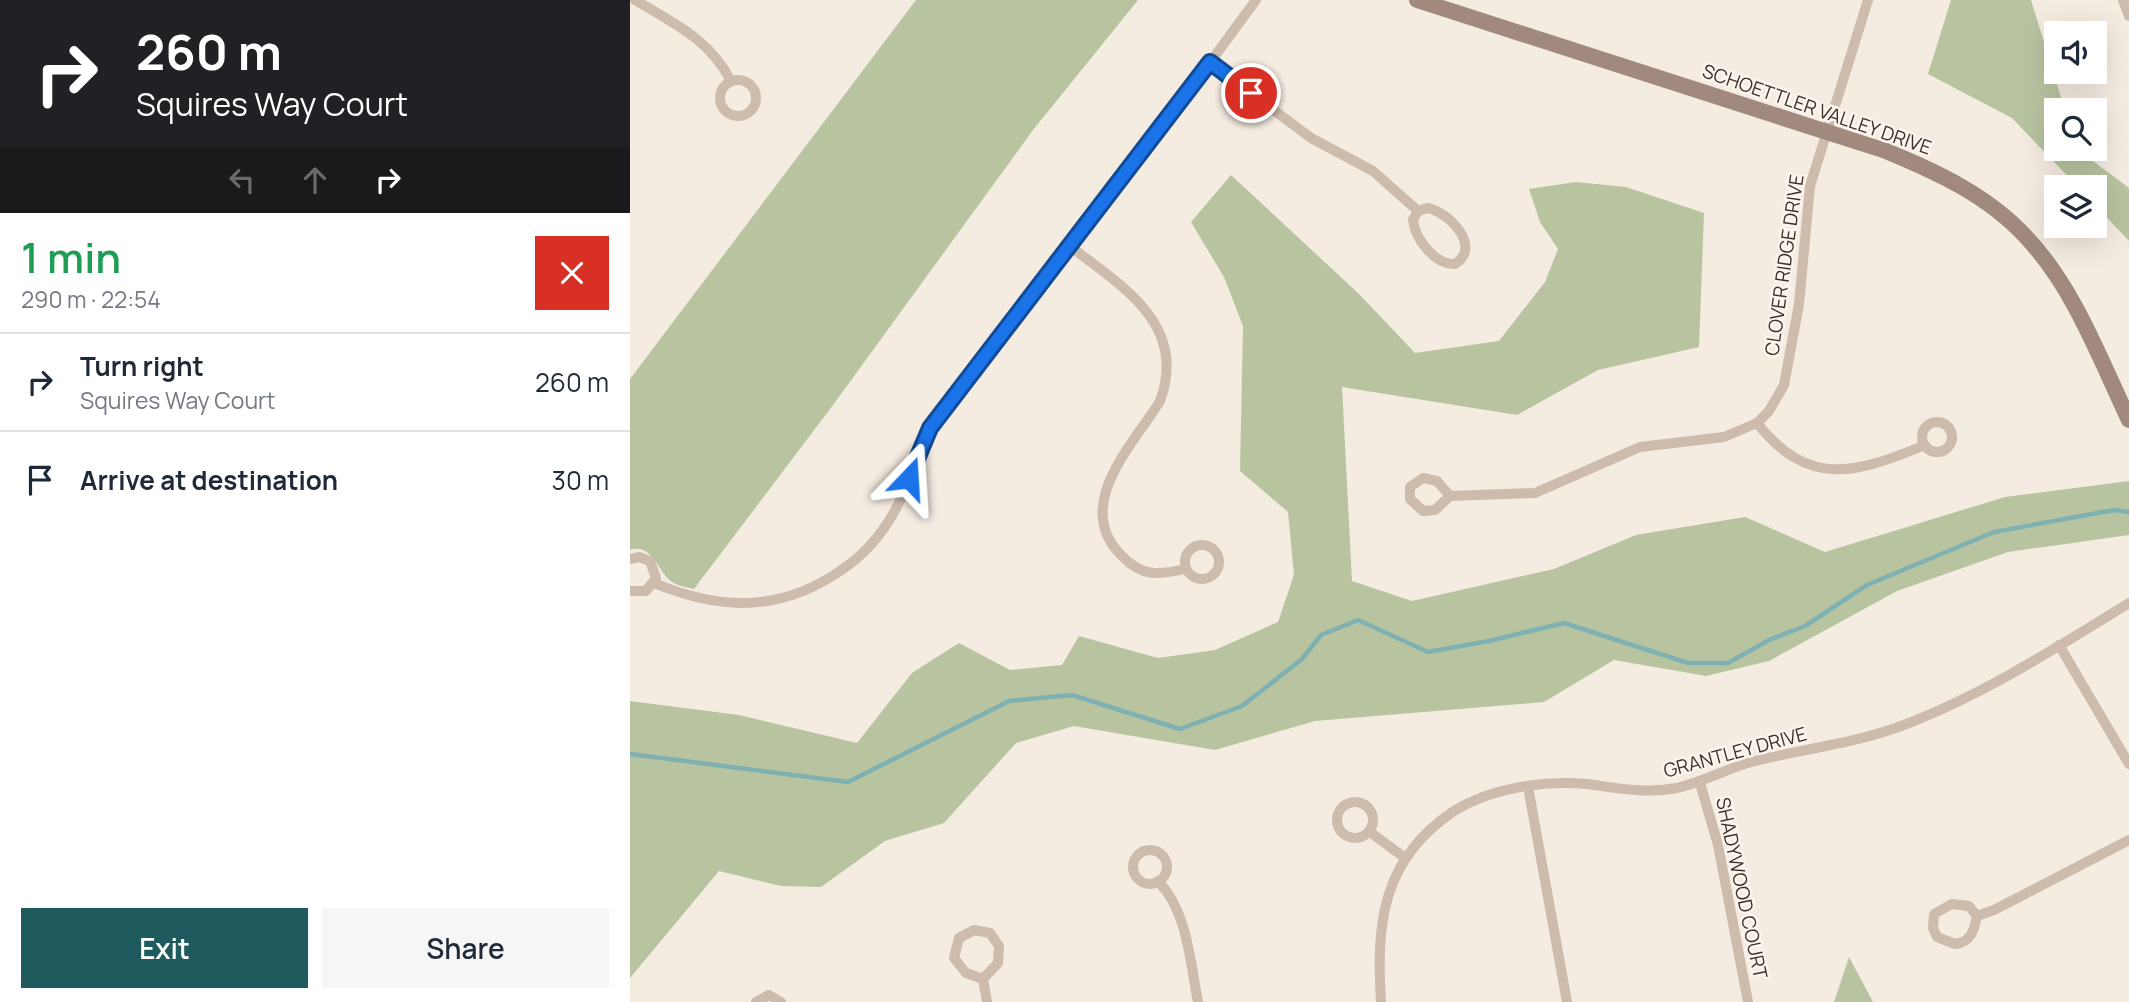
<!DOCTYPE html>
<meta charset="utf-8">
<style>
body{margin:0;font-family:Manrope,sans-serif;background:#f6f6f7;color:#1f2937;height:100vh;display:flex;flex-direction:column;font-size:26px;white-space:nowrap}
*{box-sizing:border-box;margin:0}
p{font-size:23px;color:#747a83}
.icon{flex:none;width:38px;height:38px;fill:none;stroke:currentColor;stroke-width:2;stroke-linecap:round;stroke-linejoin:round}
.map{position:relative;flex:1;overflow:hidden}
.drawer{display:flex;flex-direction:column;background:#fff;width:630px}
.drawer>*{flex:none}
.guide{background:#202124;color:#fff;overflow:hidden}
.buttons{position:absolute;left:1414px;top:21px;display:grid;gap:14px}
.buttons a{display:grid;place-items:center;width:63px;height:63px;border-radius:0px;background:#fff;box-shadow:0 7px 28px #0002;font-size:35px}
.pin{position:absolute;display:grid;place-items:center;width:60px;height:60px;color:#fff;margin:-30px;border:4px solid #fff;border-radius:50%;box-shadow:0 2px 7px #0007}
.me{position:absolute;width:77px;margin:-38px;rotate:20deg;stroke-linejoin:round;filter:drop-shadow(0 0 5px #0008)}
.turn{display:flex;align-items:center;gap:24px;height:147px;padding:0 21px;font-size:32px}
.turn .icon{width:91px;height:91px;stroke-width:2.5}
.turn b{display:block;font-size:49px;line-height:60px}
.lanes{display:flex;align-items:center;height:66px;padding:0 21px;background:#0003;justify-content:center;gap:35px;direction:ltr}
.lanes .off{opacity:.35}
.round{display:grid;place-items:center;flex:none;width:74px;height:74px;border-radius:0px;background:#f6f6f7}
.overview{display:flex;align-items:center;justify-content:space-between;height:119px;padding:0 21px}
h1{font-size:42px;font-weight:600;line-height:52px;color:#1e9e55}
.action{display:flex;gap:14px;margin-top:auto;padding:14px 21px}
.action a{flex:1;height:80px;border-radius:0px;background:#1f5a5e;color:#fff;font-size:28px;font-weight:600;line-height:80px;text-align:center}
.action a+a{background:#f6f6f7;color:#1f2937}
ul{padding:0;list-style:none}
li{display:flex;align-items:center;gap:21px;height:98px;padding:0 21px;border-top:2px solid #e0e1e3}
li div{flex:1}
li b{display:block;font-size:26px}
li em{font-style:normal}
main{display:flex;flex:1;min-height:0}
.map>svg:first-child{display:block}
.green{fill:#b8c4a0}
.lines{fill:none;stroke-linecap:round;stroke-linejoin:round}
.stream{stroke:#7fb0b2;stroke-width:4.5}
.street{stroke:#cdbbac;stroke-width:10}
.secondary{stroke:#a18a7d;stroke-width:16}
.route-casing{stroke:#114b97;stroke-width:18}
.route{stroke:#1a73e8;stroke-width:12}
.labels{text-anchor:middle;stroke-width:5;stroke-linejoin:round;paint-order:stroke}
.street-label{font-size:19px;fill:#3b302b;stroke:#fbf5ee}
</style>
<main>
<section class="drawer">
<div class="guide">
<div class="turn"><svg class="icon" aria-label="right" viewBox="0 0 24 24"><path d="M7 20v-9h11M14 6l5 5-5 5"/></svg><div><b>260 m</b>Squires Way Court</div></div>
<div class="lanes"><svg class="icon off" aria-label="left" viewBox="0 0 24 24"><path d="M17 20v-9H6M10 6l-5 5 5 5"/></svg><svg class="icon off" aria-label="ahead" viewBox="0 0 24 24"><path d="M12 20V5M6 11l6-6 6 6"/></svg><svg class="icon" aria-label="right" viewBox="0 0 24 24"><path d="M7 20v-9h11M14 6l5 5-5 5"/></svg></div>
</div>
<div class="overview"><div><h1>1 min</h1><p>290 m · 22:54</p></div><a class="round" style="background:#d93025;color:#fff"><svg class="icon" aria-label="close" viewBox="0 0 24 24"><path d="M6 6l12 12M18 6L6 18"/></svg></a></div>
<ul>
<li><svg class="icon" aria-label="right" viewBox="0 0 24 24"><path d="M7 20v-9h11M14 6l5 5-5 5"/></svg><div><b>Turn right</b><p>Squires Way Court</p></div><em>260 m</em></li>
<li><svg class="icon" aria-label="arrive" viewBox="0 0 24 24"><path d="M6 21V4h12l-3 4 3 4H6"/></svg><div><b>Arrive at destination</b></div><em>30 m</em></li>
</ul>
<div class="action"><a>Exit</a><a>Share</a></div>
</section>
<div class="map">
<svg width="1499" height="1002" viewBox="0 0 1499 1002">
<rect width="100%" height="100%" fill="#f4ebe1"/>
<!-- green -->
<g class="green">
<path d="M286 0H508L403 130 203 405 64 589C57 587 48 586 42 582 28 572 22 542 0 550V379Z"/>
<path d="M1321 0H1401L1435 110H1426V149H1447L1499 188V241L1465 205V187H1448L1382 118 1298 74Z"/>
<path d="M601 175 729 294 785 353 869 341 915 282 928 249 910 222 899 189 946 182 996 187 1074 213 1069 347 968 370 887 415 712 387 722 581 782 601 924 569 1006 535 1115 517 1195 552 1375 497 1499 481V535L1378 552 1267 591 1139 661 1076 676 984 660 914 702 685 721 585 750 444 726 386 743 314 823 255 841 191 887 151 886 89 871 0 978V701L109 715 227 743 282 673 329 643 380 670 432 665 449 636 528 658 585 650 648 622 664 575 658 512 610 471 613 326 594 277 561 222Z"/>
<path d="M1219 957 1243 1002H1204Z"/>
</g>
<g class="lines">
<!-- stream -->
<path class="stream" d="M0 754 218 782 379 701 442 695 550 729 612 706 672 659 691 635 728 620 798 652 859 641 934 623 1058 663H1098L1139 640 1175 626 1237 585 1364 532 1484 510 1499 512"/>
<!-- street -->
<g class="street">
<path d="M5 0C45 24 79 39 101 81"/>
<path d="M1493 0 1499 16"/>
<path d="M580 62 681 138 743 171 788 211"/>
<circle cx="108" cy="98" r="18"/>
<path d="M797 208C818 211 853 247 825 264 805 265 785 239 783 220L788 211Z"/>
<path d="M441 247C493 287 558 325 530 401 503 445 441 506 492 556 512 577 529 575 555 569"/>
<circle cx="1307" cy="437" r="15"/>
<path d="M1127 423C1179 489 1227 473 1295 445"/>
<path d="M793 478 807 481 820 496 805 510 793 511 780 499V487Z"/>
<path d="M820 496 905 493 1010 447 1094 437 1127 423 1139 411 1154 385 1169 304 1180 186 1238 0"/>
<circle cx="572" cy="562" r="17"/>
<path d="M0 559 9 557 20 561 26 578 16 591H0"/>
<path d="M24 583C89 610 149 613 210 571 244 549 265 517 279 480 285 462 290 442 301 426 343 365 393 309 439 251 503 168 564 84 626 0"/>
<path d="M1429 645 1499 764"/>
<path d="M1070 783 1088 845 1118 1002"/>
<path d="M898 787 937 1002"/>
<circle cx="725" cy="820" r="18"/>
<path d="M740 832 775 858"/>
<circle cx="520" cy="867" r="17"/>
<path d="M528 881C558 912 560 962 568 1002"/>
<path d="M1322 904 1339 906 1347 916C1344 931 1341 942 1325 944L1307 937 1303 928 1304 914Z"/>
<path d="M1347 916 1364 910 1499 840"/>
<path d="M344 930 360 933 369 946 368 963 353 979 336 973 324 958 329 938Z"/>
<path d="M353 979 357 1002"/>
<path d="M126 1002 139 995 151 1002"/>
<path d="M751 1002C746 923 752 859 824 811 861 788 914 780 957 784 987 788 1016 794 1047 788 1073 782 1096 769 1121 762 1171 749 1223 744 1271 726 1351 696 1426 648 1499 603"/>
</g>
<!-- secondary -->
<path class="secondary" d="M787 0 1256 151C1307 172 1359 196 1397 238 1444 288 1470 359 1499 420"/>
</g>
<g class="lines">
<!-- route casing -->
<g class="route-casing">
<path id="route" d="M279 478 300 428 580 62 621 93"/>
</g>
<!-- route -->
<use href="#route" class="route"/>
</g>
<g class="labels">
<!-- street labels -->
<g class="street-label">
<text transform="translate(1187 109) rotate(19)" y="7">SCHOETTLER VALLEY DRIVE</text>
<text transform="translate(1154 265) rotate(-82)" y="7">CLOVER RIDGE DRIVE</text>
<text transform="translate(1105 752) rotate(-15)" y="7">GRANTLEY DRIVE</text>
<text transform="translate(1112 888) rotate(78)" y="7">SHADYWOOD COURT</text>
</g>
</g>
</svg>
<div class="buttons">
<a><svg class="icon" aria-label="sound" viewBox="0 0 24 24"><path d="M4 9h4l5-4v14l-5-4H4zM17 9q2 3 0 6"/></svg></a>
<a><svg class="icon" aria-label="search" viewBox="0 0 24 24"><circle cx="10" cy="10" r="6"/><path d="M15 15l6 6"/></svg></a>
<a><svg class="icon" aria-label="layers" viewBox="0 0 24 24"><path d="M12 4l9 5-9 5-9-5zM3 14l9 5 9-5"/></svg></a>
</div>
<div class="pin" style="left:621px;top:93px;background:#d93025"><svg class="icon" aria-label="arrive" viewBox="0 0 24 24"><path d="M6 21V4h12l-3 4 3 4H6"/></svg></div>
<svg class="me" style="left:279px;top:478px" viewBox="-20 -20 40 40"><path d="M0-17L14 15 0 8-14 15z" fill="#1a73e8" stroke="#fff" stroke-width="4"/></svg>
</div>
</main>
